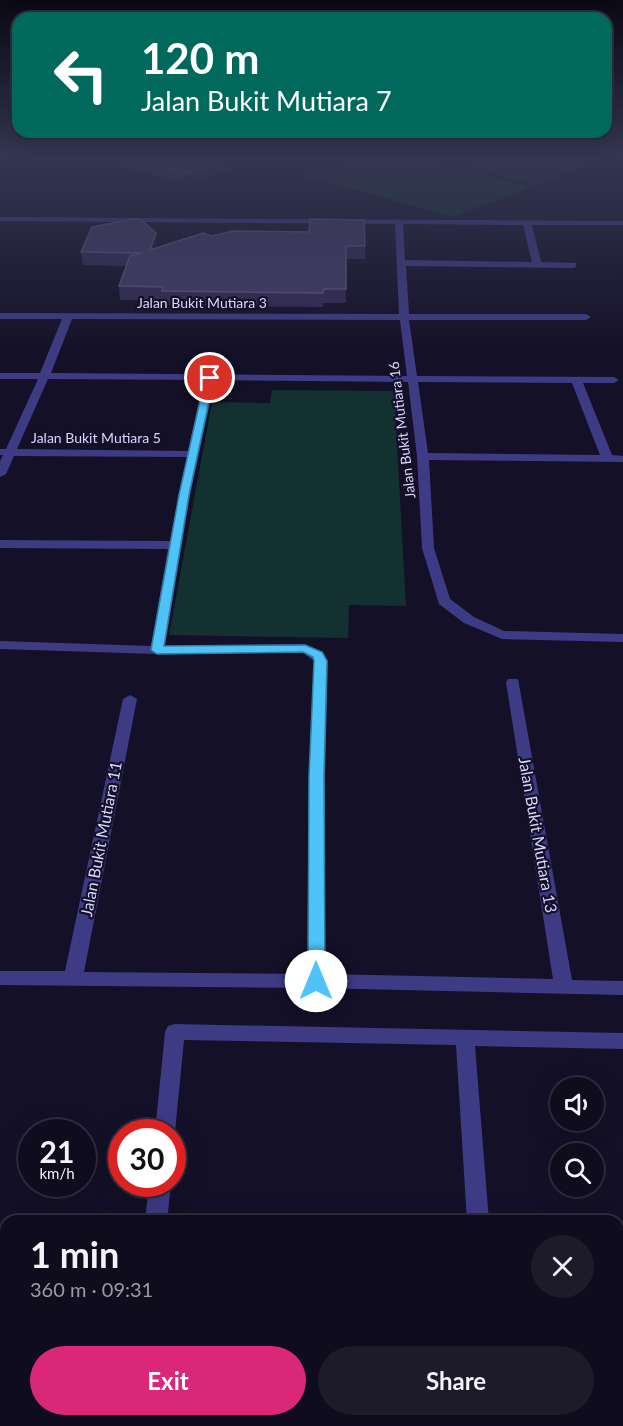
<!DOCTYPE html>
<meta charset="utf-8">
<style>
body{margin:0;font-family:Lato,sans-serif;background:#1d1a2a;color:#f1f3f6;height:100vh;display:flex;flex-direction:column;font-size:22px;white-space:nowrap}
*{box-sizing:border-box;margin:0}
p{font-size:20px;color:#9b9ba4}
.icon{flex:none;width:33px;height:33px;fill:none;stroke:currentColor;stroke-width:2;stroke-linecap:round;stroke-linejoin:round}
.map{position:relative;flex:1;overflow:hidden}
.panel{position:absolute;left:0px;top:1215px;width:624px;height:212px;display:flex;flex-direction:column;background:#0f0c1d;border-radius:18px 18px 0 0;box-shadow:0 6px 24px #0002,0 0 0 2px #2f2c3b}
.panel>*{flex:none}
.banner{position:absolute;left:12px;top:12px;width:600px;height:126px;border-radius:18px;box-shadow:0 6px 24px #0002,0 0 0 2px #2f2c3b;background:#00695c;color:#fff;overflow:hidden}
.controls{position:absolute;left:550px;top:1077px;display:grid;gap:12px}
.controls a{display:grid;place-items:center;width:54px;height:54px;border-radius:50%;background:#0f0c1d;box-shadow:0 6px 24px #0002,0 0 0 2px #2f2c3b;font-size:30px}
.speed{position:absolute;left:18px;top:1119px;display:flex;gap:12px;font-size:30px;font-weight:700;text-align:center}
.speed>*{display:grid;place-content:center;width:78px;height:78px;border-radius:50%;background:#0f0c1d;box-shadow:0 6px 24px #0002,0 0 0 2px #2f2c3b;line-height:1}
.speed small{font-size:15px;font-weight:400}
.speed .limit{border:9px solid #d22;background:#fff;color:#111}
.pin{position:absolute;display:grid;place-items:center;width:51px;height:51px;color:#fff;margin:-26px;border:3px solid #fff;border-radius:50%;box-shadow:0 2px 6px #0007}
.me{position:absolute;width:66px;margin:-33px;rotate:0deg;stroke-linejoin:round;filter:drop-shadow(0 0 4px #0008)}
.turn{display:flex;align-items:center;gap:21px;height:126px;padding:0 30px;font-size:27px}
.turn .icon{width:78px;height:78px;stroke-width:2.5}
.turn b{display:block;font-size:42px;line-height:51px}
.round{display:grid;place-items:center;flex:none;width:63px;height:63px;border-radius:32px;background:#1d1a2a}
.headline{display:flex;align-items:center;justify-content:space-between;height:102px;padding:0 30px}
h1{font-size:36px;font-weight:700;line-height:45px}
.button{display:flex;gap:12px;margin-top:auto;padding:12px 30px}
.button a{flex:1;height:69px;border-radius:36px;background:#db2777;color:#fff;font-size:24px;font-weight:700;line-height:69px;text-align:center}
.button a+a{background:#1d1a2a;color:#f1f3f6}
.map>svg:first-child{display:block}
.green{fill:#133130}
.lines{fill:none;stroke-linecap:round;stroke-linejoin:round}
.minor{fill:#3e3b85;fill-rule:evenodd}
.wall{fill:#322954}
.shaded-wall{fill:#1e173a}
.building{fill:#443c66;stroke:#5b547e;stroke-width:1.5}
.route{fill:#4fc3f7;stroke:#337fa1;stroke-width:1.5}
.labels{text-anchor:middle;stroke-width:4.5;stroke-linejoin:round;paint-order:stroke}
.far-street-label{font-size:14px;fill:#dad6fe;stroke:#141027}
.street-label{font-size:16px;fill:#dad6fe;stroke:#141027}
</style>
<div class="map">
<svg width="623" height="1426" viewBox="0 0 623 1426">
<rect width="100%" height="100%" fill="#141027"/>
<!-- green -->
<g class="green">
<path d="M363 155H413L532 187 452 217 303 175Z"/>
<path d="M425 155H601L608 157 536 185Z"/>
<path d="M272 390 394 391 406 606 349 605 348 638 169 635 212 402 270 403Z"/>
</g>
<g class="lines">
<!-- minor -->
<g class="minor">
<path d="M0 217 623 221V225H532L541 262 576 263V267L573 268 406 266 409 314H586L591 317 586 320H409L417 376 614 377 619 380 614 383H583L612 455 623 456V462L429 460 434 548 450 599 474 617 504 631 623 634V642L502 639 464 623 439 604 422 548 417 456 408 382 215 380 190 495 165 646 305 644 323 652 328 661 325 777V974L553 979 506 682 508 679H518L572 980 623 981V995L316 988 0 985V971H65L123 699 130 695 137 699 84 972 307 974 309 777 314 661 302 652 157 654 0 649V641L151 646 168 549 0 548V540L170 541 187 457 14 456 6 474 0 477V461L3 455H0V449H6L38 379H0V373H40L62 319H0V313L399 314 395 224 0 221ZM403 224 523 225 532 262 405 260ZM72 319 400 320 407 376 51 373ZM48 379 204 380 188 451 17 449ZM418 382 572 383 600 455 428 453Z"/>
<path d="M175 1024 623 1033V1049L475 1046 489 1221H467L456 1045 184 1040 175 1132 172 1138V1132H155L165 1032 168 1026Z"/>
<path d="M149 1184H171L167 1221H145Z"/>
<path d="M0 1412 6 1413V1420H57L60 1426H0Z"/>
<path d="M124 1420H148L149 1426H123Z"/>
<path d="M480 1420H505L506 1426H480Z"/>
</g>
</g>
<!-- wall -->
<g class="wall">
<path d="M113 155H278L184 184 114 163Z"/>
<path d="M212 236 365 246V259H346V303H323V307L163 305 162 300H120L119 286 127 266 83 265 81 252 157 245 156 248Z"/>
</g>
<!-- shaded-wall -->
<g class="shaded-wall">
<path d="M247 155H278L184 184V175Z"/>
<path d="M156 233 157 245 151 263 150 250Z"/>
</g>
<!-- building -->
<g class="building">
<path d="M121 155H247L184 175Z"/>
<path d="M134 219 141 220 156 233 150 250 203 233 212 236 233 231 309 232 310 219 364 220 365 246H346V289H324L323 293 162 291 163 287 119 286 130 256 142 253 81 252 92 227Z"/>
</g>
<!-- sky -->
<linearGradient id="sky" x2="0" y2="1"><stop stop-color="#0b0915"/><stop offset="0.44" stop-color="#343752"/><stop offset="1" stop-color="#343752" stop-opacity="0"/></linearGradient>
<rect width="623" height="355" fill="url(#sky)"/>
<!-- route -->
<path class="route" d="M210 375 214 378 189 495 164 646 305 645 322 652 327 661 324 777 325 981 322 985 316 987 310 985 308 981 309 777 314 661 313 657 303 652 157 654 151 650 179 495 205 378Z"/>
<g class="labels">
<!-- far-street labels -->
<g class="far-street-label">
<text x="202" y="308">Jalan Bukit Mutiara 3</text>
<text transform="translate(402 430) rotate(-97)" y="5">Jalan Bukit Mutiara 16</text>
<text x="96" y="443">Jalan Bukit Mutiara 5</text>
</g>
<!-- street labels -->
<g class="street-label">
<text transform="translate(538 835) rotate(80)" y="6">Jalan Bukit Mutiara 13</text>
<text transform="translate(101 839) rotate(-79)" y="6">Jalan Bukit Mutiara 11</text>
</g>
</g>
</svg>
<div class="controls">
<a><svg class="icon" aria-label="sound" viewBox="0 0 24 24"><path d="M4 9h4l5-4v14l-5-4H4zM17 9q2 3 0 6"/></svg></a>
<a><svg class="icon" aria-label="search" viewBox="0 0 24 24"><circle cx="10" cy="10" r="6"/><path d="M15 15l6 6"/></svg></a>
</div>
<div class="speed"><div>21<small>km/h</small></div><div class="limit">30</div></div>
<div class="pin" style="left:210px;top:378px;background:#d93025"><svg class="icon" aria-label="arrive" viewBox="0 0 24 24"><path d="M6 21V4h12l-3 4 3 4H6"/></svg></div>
<svg class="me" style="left:316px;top:981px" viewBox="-20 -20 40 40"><circle r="19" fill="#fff"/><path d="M0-13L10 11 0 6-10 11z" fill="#4fc3f7"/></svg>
<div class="banner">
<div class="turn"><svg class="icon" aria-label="left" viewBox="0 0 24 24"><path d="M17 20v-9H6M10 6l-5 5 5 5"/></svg><div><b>120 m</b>Jalan Bukit Mutiara 7</div></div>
</div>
<section class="panel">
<div class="headline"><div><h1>1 min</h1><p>360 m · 09:31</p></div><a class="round"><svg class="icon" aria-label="close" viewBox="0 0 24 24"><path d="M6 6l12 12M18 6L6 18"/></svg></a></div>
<div class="button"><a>Exit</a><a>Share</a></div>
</section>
</div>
